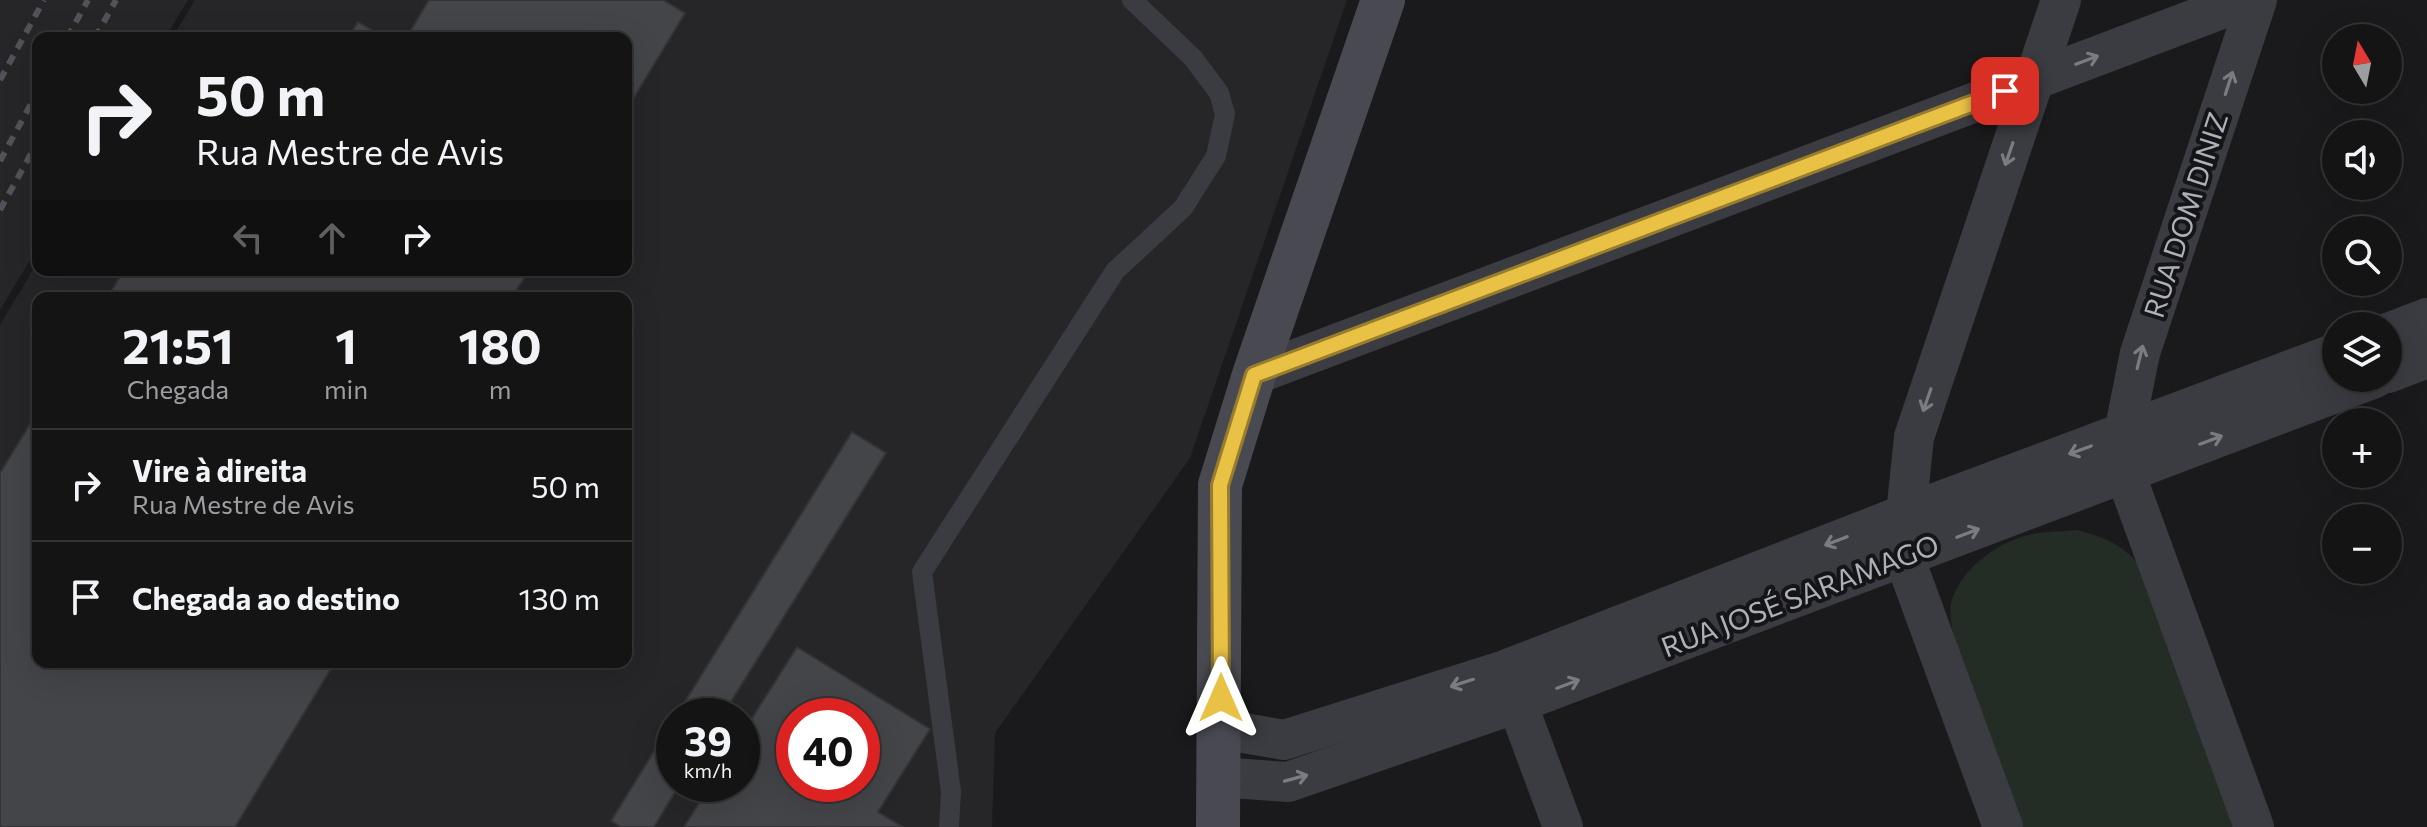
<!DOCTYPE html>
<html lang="pt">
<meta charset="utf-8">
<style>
body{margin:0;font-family:Commissioner,sans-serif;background:#212122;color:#f1f3f6;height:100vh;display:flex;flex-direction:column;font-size:30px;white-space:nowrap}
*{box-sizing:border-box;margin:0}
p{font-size:26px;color:#9d9ea0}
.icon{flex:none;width:44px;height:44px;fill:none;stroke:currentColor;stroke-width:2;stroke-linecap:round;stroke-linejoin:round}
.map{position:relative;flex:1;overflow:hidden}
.drawer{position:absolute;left:32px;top:292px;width:600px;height:376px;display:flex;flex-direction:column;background:#141415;border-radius:16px;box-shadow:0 8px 32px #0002,0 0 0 2px #333334}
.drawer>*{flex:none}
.hud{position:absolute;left:32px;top:32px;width:600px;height:244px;border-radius:16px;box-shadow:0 8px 32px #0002,0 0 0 2px #333334;background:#141415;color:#f1f3f6;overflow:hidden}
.needle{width:52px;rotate:350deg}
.tools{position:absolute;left:2322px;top:24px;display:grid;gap:16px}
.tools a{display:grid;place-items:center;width:80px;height:80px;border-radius:50%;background:#141415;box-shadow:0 8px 32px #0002,0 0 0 2px #333334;font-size:40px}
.speed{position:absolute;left:656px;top:698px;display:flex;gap:16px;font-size:40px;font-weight:700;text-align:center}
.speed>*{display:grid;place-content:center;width:104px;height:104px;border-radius:50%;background:#141415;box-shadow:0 8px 32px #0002,0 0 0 2px #333334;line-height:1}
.speed small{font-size:20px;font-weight:400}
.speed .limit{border:12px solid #d22;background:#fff;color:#111}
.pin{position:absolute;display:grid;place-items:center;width:68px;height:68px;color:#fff;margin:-34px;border-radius:16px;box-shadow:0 4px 12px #0006}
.me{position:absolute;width:88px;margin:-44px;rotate:0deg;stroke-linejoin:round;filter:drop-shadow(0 0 6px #0008)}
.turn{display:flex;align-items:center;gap:28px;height:168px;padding:0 32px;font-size:36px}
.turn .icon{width:104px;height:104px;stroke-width:2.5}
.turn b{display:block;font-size:56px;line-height:68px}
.lanes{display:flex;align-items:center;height:76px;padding:0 32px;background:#0003;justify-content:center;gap:40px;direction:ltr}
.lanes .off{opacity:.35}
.eta{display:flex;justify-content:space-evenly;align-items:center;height:136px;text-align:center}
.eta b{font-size:48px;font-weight:700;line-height:56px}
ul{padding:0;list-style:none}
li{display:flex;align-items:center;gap:24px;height:112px;padding:0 32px;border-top:2px solid #333334}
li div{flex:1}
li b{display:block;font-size:30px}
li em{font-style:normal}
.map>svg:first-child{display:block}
.built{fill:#262629;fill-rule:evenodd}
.green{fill:#242c26}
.building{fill:#444549;stroke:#343438;stroke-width:2;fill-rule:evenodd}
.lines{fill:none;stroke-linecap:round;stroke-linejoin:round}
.lane{stroke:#3b3c41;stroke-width:20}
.street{stroke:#3b3c41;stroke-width:40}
.secondary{stroke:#494a51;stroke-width:44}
.rail{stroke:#52535a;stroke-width:6;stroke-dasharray:10 8;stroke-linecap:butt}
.oneway{stroke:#7a7c84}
.route-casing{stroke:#977d2d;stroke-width:20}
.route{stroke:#e9c145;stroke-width:14}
.labels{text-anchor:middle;stroke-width:8;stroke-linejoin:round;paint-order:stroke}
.street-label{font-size:28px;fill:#adb0bb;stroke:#151517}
</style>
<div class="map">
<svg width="2427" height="827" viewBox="0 0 2427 827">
<rect width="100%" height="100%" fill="#1a1a1c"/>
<!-- built -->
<g class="built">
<path d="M0 0H188L165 38H38V247L0 310Z"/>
<path d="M195 0H1347L1190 458 995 733 992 827H0V325L38 261V270H626V38H172ZM38 298H626V662H38ZM674 716H742V784H674ZM794 716H862V784H794Z"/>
</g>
<!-- green -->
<path class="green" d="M2077 530C2103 537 2122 544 2140 565L2235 827H2023L1953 635C1952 625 1949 613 1951 604 1958 573 1991 547 2021 537 2037 531 2059 532 2077 530Z"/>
<!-- building -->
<g class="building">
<path d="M429 0H663L685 13 626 111V38H406Z"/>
<path d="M358 22 385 38H348Z"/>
<path d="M124 270H529L513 296 516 298H107Z"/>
<path d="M38 411V662H335L235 827H0V473Z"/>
<path d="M852 432 886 453 722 716H676Z"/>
<path d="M797 647 930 729 878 812 903 827H684L711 784H742V734ZM794 716H862V784H794Z"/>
<path d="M674 719V784H680L654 827H621L611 821Z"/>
</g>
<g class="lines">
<!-- lane -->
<path class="lane" d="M949 827 951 792 922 572 1115 271 1183 208 1216 156 1225 114 1219 93 1193 58 1132 0"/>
<!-- street -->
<g class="street">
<path d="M2388 333 2427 318"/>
<path d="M2388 373 2427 358"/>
<path d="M1254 375 2245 0"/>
<path d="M2124 433 2140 353 2257 0"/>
<path d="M2125 473 2254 827"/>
<path d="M1906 514 1914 437 2061 0"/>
<path d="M1904 557 2003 827"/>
<path d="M1517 703 1563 827"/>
<path d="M1221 729 1284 740 1505 670 1906 514 2336 353"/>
<path d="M1219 777 1288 782 1517 703 2375 378"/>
</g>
<!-- secondary -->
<path class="secondary" d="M1218 827 1220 485 1254 375 1383 0"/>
<!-- rail -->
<g class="rail">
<path d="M67 38 88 0"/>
<path d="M95 38 116 0"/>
<path d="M0 80 44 0"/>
<path d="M0 161 38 91"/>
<path d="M0 210 38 141"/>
</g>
</g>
<!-- one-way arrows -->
<defs><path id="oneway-shaft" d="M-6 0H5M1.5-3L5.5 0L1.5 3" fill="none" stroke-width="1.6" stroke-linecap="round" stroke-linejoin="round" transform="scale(2)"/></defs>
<g class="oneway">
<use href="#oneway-shaft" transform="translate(2087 60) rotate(-21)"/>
<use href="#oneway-shaft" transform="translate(2229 83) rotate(-72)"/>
<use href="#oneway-shaft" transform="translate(2009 154) rotate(109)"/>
<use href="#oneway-shaft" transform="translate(2140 357) rotate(-76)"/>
<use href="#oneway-shaft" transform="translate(1927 400) rotate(109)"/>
<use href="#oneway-shaft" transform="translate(2211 440) rotate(-21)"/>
<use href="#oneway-shaft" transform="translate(2080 450) rotate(160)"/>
<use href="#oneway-shaft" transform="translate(1968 533) rotate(-21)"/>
<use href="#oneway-shaft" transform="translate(1836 541) rotate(159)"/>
<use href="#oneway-shaft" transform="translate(1462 683) rotate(162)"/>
<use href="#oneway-shaft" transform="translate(1568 684) rotate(-21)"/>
<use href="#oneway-shaft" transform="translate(1296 778) rotate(-15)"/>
</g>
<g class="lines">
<!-- route casing -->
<g class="route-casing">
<path id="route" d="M1221 698 1220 485 1254 375 2005 91"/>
</g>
<!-- route -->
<use href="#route" class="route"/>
</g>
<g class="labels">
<!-- street labels -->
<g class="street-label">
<text transform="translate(2186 215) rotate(-72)" y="10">RUA DOM DINIZ</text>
<text transform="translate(1800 596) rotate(-21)" y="10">RUA JOSÉ SARAMAGO</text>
</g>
</g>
</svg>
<div class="tools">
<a><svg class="needle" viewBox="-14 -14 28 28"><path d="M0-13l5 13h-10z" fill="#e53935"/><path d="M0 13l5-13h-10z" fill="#9d9ea0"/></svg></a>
<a><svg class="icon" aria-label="sound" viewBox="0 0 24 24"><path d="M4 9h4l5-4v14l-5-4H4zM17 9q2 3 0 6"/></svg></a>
<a><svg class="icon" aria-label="search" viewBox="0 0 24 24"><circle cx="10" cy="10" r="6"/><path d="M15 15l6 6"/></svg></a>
<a><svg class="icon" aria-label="layers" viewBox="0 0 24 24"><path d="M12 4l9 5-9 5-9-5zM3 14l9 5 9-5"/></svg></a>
<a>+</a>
<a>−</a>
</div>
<div class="speed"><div>39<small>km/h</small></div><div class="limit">40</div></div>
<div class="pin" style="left:2005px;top:91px;background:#d93025"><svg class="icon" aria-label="arrive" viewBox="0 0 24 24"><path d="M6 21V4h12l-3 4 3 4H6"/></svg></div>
<svg class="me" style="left:1221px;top:698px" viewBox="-20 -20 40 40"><path d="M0-17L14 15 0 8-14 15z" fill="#e9c145" stroke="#fff" stroke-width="4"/></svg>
<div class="hud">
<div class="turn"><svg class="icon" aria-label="right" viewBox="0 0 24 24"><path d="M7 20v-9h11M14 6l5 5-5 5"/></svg><div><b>50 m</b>Rua Mestre de Avis</div></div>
<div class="lanes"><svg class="icon off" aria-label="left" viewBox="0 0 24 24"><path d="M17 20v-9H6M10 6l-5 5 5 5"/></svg><svg class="icon off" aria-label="ahead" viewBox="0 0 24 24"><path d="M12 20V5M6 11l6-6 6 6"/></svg><svg class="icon" aria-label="right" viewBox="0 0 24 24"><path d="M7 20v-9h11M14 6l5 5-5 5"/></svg></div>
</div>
<section class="drawer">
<div class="eta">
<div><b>21:51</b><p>Chegada</p></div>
<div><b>1</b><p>min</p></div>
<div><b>180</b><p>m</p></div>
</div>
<ul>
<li><svg class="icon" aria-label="right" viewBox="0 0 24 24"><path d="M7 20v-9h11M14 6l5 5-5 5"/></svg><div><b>Vire à direita</b><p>Rua Mestre de Avis</p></div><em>50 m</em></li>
<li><svg class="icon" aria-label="arrive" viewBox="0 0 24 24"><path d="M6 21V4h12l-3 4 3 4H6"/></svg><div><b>Chegada ao destino</b></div><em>130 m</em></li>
</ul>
</section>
</div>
